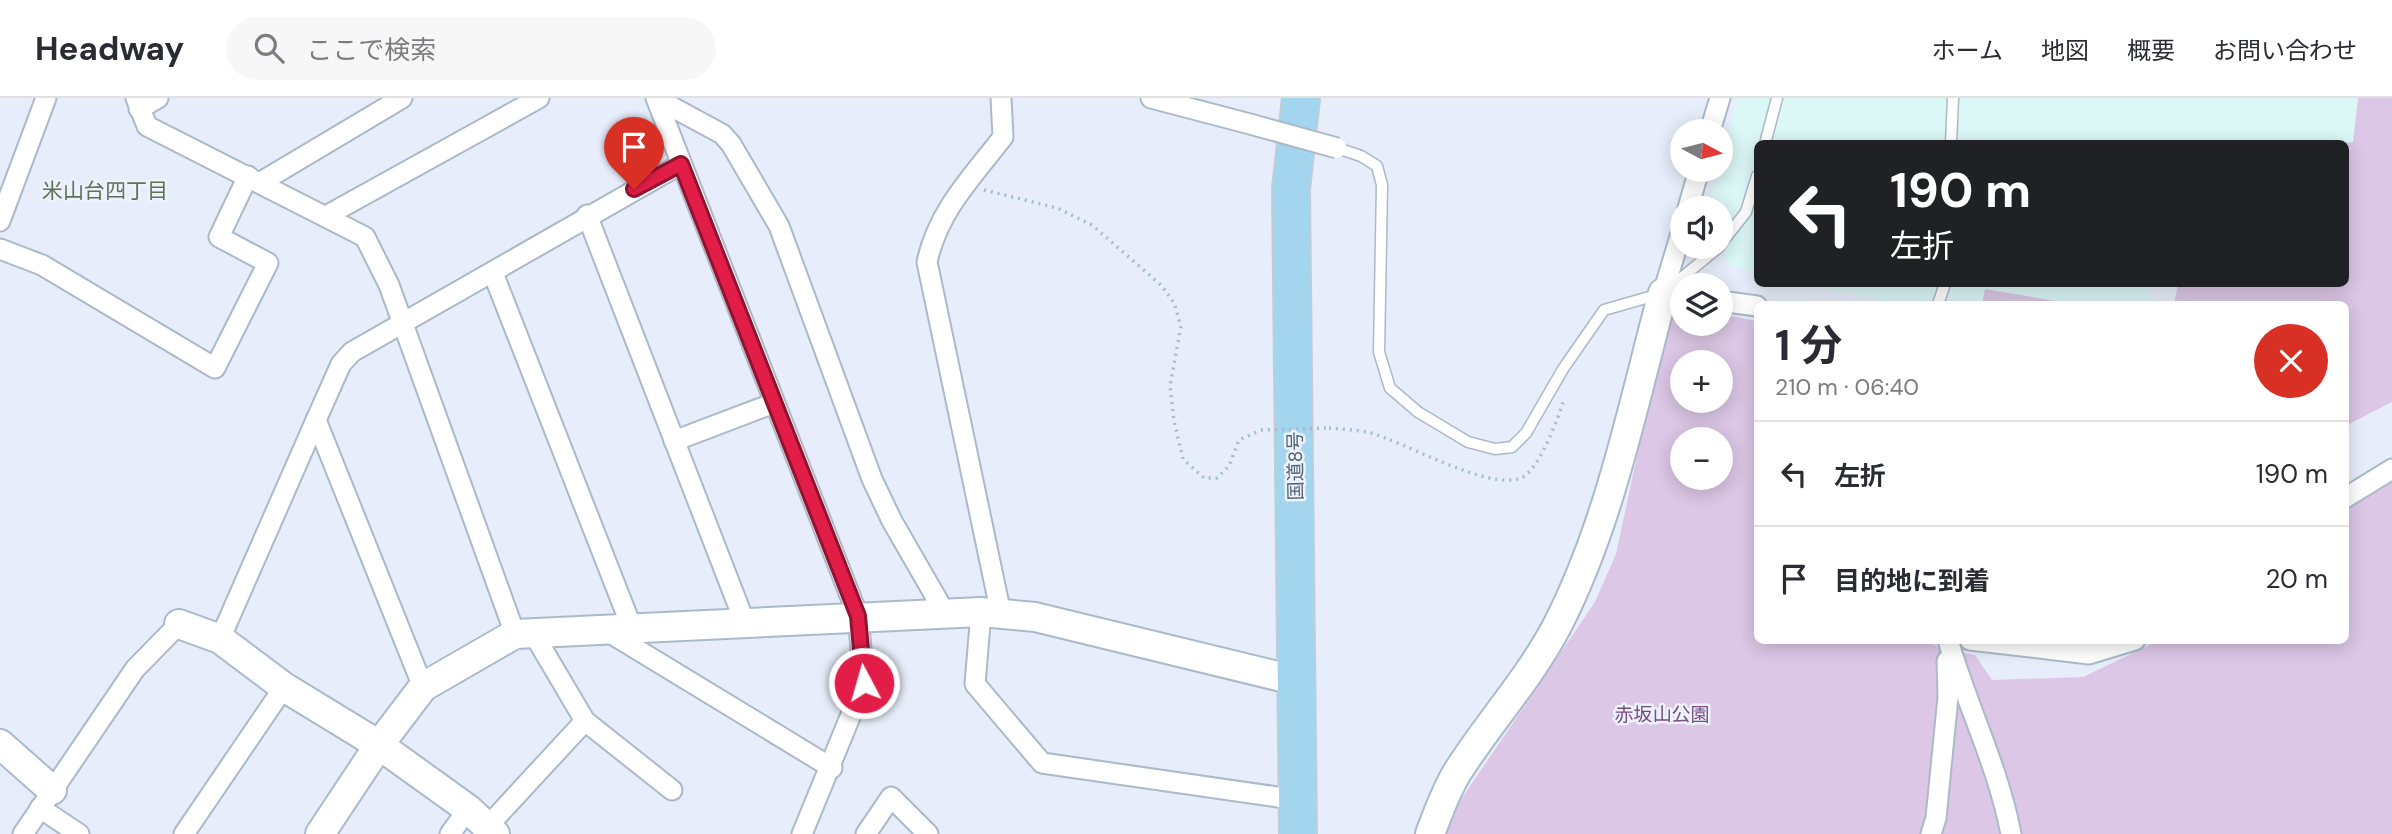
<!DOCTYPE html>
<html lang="ja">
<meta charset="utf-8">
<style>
body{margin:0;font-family:"DM Sans","Noto Sans JP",sans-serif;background:#f7f7f7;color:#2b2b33;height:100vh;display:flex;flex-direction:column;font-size:26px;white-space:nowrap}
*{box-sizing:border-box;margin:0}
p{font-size:23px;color:#7c7c81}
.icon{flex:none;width:38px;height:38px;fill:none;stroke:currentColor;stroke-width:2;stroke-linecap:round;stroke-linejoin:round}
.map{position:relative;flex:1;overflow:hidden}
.details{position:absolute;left:1754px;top:203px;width:595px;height:343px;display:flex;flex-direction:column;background:#fff;border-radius:10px;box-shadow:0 4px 18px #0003}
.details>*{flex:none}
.banner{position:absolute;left:1754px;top:42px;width:595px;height:147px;border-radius:10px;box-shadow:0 4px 18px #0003;background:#202124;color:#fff;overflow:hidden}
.needle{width:46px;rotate:97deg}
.fabs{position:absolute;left:1670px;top:21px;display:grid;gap:14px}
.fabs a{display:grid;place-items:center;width:63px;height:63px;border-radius:50%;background:#fff;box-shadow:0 4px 18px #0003;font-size:35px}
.pin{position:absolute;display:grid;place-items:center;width:60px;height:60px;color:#fff;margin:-72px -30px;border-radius:50% 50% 50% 0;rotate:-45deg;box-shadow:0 0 7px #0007}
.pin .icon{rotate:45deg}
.me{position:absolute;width:77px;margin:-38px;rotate:354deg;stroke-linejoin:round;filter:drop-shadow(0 0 5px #0008)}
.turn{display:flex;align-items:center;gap:24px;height:147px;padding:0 21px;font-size:32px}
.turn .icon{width:91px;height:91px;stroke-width:2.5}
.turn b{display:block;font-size:49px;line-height:60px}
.round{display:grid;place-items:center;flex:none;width:74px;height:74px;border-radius:37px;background:#f7f7f7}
.head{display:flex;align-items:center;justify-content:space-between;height:119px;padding:0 21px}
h1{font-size:42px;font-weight:700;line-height:52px}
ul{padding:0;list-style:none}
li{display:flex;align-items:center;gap:21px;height:105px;padding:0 21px;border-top:2px solid #e1e1e2}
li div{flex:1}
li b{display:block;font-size:26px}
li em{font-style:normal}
header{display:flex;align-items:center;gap:42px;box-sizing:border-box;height:98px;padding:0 35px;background:#fff;border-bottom:2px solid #e1e1e2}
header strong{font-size:33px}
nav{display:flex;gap:38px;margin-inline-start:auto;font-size:24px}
.search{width:490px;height:63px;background:#f7f7f7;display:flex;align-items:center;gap:18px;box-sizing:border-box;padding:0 24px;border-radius:38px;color:#7c7c81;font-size:26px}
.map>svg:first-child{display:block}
.medical{fill:#dbf7f6}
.green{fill:#dcc7e6;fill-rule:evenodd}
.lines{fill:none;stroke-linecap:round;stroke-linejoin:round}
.lane-casing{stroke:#acb9c8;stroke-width:13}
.street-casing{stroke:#acb9c8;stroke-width:23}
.secondary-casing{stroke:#aabacb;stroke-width:32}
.highway-casing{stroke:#c6cdd2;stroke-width:40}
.path{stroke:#a4bdd1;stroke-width:3.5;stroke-dasharray:2 5;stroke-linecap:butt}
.lane{stroke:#fff;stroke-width:10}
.street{stroke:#fff;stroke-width:19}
.secondary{stroke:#fff;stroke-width:28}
.highway{stroke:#a4d5ee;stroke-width:37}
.street-bridge-casing{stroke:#acb9c8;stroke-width:23;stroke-linecap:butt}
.path-bridge{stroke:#a4bdd1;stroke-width:3.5;stroke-dasharray:2 5;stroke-linecap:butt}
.street-bridge{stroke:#fff;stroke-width:19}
.route-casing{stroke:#92132f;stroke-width:18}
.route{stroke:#e11d48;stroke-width:12}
.labels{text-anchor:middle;stroke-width:5;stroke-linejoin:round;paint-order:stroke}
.street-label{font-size:19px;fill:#4e6271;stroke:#edf2fd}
.park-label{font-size:19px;fill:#754d81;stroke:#edf2fd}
.neighbourhood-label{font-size:21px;fill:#5c7354;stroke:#edf2fd}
</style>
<header>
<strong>Headway</strong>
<div class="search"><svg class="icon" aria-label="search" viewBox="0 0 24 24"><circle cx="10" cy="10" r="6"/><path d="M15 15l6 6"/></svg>ここで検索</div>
<nav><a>ホーム</a><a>地図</a><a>概要</a><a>お問い合わせ</a></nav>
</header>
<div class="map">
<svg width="2392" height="736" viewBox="0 0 2392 736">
<rect width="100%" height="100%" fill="#e7edfa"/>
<!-- medical -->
<g class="medical">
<path d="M1737 0H2358L2353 44 2344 45 1757 46V175L1729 166 1720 149V110H1708Z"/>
<path d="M1802 186H2153L2148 206H1899Z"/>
</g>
<!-- green -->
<g class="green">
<path d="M2358 0H2392V304L2345 328V206H2174L2178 186H2345L2344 45 2353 44Z"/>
<path d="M1985 191 2074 206H1982Z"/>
<path d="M1682 213V226H1720V216L1757 223V542L1931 543 1938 550 1975 557 1992 582 2083 579 2158 543 2345 542V410L2392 382V736H1445L1460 703 1595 504 1616 456 1667 218ZM1682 264H1720V303H1682ZM1682 341H1720V380H1682Z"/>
</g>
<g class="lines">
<!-- lane casing -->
<g class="lane-casing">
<g id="lane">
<path d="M1765 46 1777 0"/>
<path d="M1951 46 1953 0"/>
<path d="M1337 50 1361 58 1377 68 1382 87 1379 254 1390 290 1418 314 1468 344 1495 351 1512 349 1526 335 1563 271 1604 212 1663 195 1719 149"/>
<path d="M1720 147 1746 114 1757 78"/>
<path d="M1938 206 1945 186"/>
</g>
</g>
<!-- street casing -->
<g class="street-casing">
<g id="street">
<path d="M136 0 147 28 365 139 389 187 515 536"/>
<path d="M656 0 858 518 864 585 802 736"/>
<path d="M1151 0 1250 26"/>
<path d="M659 2 722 36 731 46 779 128 872 381 892 423 945 515"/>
<path d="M139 11 158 0"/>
<path d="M1710 33 1720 0"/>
<path d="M261 84 402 0"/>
<path d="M1688 110 1699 72"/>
<path d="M587 117 745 525"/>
<path d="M326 118 539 0"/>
<path d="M0 123 46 0"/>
<path d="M1682 132 1663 195 1682 198"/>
<path d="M0 151 42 167 215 270 268 165 219 139 248 78"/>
<path d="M493 175 632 530"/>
<path d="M1720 203 1757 208"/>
<path d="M316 322 423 589"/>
<path d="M674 343 774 305"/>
<path d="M2345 400 2392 371"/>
<path d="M981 514 975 586 1042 665 1298 702"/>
<path d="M1001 516 927 164C938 113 972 79 1003 39L1001 0"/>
<path d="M605 532 832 670"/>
<path d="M533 535 585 623 672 692"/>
<path d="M220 541 316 322 341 266 352 254 681 66"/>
<path d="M1948 542C1967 608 1998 668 2011 736"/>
<path d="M1970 542 2089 556 2135 542"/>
<path d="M40 710 79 736"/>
<path d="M487 729 585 623"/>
<path d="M23 736 135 571 179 526"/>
<path d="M184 736 284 589"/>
<path d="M450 736 468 711"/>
<path d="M866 736 891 699 928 736"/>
<path d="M1931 736 1936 720 1948 599 1947 563"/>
</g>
</g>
<!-- secondary casing -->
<g class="secondary-casing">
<g id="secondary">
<path d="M179 526 220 541 284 589 379 647 468 711 495 736"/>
<path d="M0 646 52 692"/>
<path d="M320 736 379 647 423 589 515 536 981 514 1035 519 1298 583"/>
<path d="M1430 736C1438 715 1446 692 1458 673 1490 623 1529 581 1557 528 1610 425 1633 306 1663 195"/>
</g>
</g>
<!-- highway casing -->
<g class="highway-casing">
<path id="highway" d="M1298 736 1291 91 1301 0"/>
</g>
<!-- path -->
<g class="path">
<path d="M984 92 1057 110 1092 127 1162 188 1174 205 1181 228 1170 288 1174 323 1183 361 1204 380H1217L1229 368 1239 342 1261 332"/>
<path d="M1329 330C1341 331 1354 332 1367 334 1404 343 1487 393 1521 380 1538 374 1559 319 1564 301"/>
</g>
<!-- lane -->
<use href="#lane" class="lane"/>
<!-- street -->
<use href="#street" class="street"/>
<!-- secondary -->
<use href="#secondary" class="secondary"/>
<!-- highway -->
<use href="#highway" class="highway"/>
<!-- street-bridge casing -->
<g class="street-bridge-casing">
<path id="street-bridge" d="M1250 26 1337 50"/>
</g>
<!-- path-bridge -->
<path class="path-bridge" d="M1261 332 1329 330"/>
<!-- street-bridge -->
<use href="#street-bridge" class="street-bridge"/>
</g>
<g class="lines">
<!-- route casing -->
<g class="route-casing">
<path id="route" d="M634 91 681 66 858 518 864 585"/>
</g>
<!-- route -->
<use href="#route" class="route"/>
</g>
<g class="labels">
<!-- street labels -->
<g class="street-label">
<text transform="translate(1295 368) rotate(-91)" y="7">国道8号</text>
</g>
<!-- park labels -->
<g class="park-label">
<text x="1662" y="623">赤坂山公園</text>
</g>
<!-- neighbourhood labels -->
<g class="neighbourhood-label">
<text x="105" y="100">米山台四丁目</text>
</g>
</g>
</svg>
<div class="fabs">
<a><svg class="needle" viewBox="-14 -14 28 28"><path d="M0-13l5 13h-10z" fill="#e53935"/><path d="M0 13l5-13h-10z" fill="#7c7c81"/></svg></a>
<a><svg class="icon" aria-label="sound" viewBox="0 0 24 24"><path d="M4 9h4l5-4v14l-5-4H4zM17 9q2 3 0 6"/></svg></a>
<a><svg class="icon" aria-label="layers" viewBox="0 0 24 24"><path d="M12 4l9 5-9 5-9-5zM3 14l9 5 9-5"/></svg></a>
<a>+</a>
<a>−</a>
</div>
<div class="pin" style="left:634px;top:91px;background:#d93025"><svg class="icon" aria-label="arrive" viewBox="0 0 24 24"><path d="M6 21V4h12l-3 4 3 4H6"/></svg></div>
<svg class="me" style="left:864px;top:585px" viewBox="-20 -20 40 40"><circle r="17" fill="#e11d48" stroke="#fff" stroke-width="3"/><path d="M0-11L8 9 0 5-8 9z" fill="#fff"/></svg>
<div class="banner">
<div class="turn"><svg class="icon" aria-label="left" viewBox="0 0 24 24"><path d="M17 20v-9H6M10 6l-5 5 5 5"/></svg><div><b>190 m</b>左折</div></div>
</div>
<section class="details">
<div class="head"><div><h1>1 分</h1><p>210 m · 06:40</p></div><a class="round" style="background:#d93025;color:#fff"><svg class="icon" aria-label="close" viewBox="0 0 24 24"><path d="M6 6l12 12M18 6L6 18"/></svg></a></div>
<ul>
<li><svg class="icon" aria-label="left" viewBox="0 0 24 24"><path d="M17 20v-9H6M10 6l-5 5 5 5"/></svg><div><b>左折</b></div><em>190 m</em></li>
<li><svg class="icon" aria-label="arrive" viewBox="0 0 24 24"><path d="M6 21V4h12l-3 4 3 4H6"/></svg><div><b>目的地に到着</b></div><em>20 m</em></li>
</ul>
</section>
</div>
